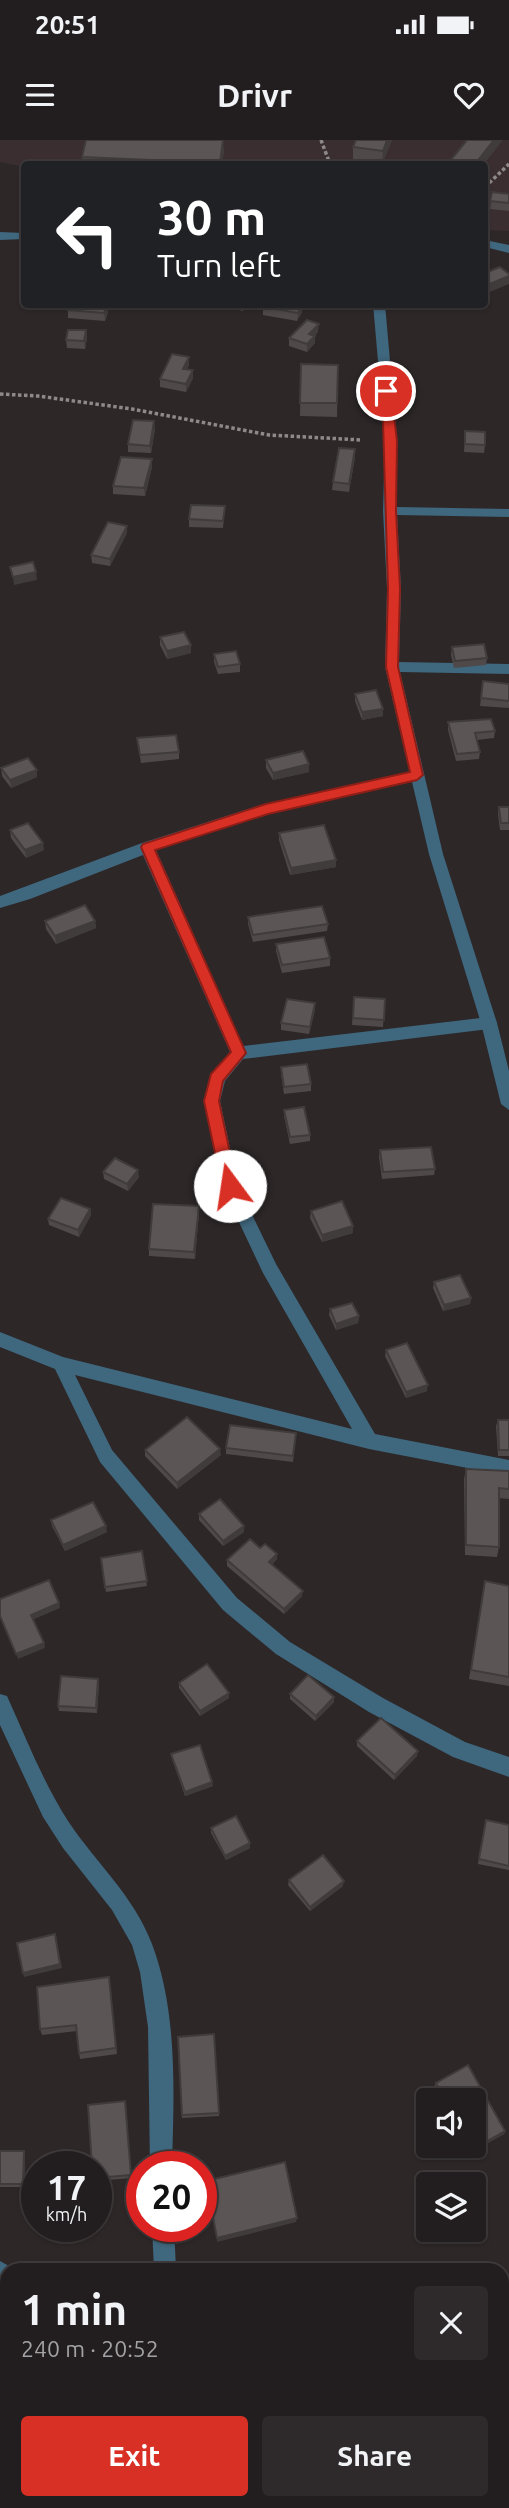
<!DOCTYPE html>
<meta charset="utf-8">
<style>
body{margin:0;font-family:Ubuntu,sans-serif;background:#2e2a2b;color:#f1f3f6;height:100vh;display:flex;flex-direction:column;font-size:26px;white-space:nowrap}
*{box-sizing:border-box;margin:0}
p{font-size:23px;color:#a2a2a4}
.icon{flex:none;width:38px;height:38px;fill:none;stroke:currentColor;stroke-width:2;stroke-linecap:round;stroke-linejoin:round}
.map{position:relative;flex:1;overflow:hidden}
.panel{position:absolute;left:0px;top:2123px;width:509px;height:247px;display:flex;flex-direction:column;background:#221d1e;border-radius:21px 21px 0 0;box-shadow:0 2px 5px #0004,0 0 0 2px #3f3b3c}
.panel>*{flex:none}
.hud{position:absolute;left:21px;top:21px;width:467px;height:147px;border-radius:7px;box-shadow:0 2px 5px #0004,0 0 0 2px #3f3b3c;background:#202124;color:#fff;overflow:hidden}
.fabs{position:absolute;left:416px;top:1948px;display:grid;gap:14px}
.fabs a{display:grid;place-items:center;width:70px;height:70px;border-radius:7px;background:#221d1e;box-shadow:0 2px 5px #0004,0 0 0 2px #3f3b3c;font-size:35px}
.speed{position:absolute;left:21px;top:2011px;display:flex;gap:14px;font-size:35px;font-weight:700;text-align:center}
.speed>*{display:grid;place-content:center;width:91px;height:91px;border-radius:50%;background:#221d1e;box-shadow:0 2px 5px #0004,0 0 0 2px #3f3b3c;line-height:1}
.speed small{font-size:18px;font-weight:400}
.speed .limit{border:10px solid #d22;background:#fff;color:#111}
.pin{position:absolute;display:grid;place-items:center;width:60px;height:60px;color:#fff;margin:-30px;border:4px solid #fff;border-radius:50%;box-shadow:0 2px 7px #0007}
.me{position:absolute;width:77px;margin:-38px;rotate:346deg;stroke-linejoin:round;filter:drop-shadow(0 0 5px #0008)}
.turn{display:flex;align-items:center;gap:24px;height:147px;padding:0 21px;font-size:32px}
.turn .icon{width:91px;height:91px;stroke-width:2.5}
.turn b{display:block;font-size:49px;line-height:60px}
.round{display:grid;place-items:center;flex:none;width:74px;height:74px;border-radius:7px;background:#2e2a2b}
.overview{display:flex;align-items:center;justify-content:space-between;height:119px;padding:0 21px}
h1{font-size:42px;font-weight:700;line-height:52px}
.button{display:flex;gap:14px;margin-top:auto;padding:14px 21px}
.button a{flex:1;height:80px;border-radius:7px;background:#d93025;color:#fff;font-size:28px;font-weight:700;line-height:80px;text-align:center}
.button a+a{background:#2e2a2b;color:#f1f3f6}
.status{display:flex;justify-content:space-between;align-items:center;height:49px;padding:0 35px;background:#221d1e;direction:ltr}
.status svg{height:19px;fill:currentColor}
header{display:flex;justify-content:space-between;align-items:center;height:91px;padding:0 21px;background:#221d1e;font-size:32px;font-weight:700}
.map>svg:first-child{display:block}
.built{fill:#3a2e31}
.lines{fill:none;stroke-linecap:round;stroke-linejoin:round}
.path{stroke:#8e898a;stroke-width:3.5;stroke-dasharray:3.5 2.5;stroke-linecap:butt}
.service{fill:#3f677d;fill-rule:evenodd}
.minor{fill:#3f677d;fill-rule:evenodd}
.wall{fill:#4f494a}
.shaded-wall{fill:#403c3c}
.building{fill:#5c5556;stroke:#403c3c;stroke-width:2}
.route{fill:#d93025;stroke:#8d1f18;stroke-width:2}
</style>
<div class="status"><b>20:51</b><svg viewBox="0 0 49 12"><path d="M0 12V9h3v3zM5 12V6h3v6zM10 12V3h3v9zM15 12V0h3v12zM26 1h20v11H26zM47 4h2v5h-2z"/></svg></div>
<header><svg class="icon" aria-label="menu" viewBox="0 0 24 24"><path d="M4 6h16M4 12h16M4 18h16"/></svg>Drivr<svg class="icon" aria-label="heart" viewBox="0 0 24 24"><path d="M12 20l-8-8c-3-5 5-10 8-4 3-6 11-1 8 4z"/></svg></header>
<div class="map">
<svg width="509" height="2368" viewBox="0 0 509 2368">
<rect width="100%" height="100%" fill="#2d2728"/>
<!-- built -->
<path class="built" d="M0 0H509V91L485 90V24H24V27L0 22Z"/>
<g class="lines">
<!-- path -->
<g class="path">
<path d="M321 0 330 24"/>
<path d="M485 47 509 24"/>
<path d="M0 254 38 256 132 269 269 295 362 300"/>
</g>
<!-- service -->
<g class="service">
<path d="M0 92 24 93V99L0 100Z"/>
<path d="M417 630 422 631 424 635 422 639 267 674 156 710 243 906 489 877 495 879 497 883 495 887 489 889 243 919 225 941 220 961 238 1046 276 1124 375 1294 509 1320V1336L369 1309 75 1235 112 1310 237 1458 290 1502 383 1558 465 1602 509 1617V1637L453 1617 369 1572 276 1514 223 1470 100 1322 55 1229 0 1207V1192L63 1217 352 1289 263 1133 222 1046 204 961 209 939 230 912 143 715 30 759 0 768V756L142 703 261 665Z"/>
</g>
<!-- minor -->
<g class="minor">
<path d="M485 100 509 105V113L485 107Z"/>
<path d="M373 164H385L397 301V367L509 369V377L397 375 401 449 399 522 509 524V534L400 532 443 714 497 883 509 931V970L501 964 481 883 429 714 385 527 387 449 383 371 385 301Z"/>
<path d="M0 1554 7 1556C26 1598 43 1642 68 1681 96 1723 134 1756 152 1804 178 1873 174 1954 172 2026H150L148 1887 140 1832 132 1805 112 1770 63 1708 43 1677 0 1585Z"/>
<path d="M152 2086H174L176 2130H154Z"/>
<path d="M0 2121 16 2130H7V2147L0 2144Z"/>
<path d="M77 2362H101L99 2368H75Z"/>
</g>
</g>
<!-- wall -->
<g class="wall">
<path d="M392 0 382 24 353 21V7Z"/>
<path d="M224 10 222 24H83L82 17Z"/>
<path d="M450 21 484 24H450Z"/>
<path d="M492 52 509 54V71L490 69Z"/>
<path d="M107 164 108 172 105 181 68 178V170Z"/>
<path d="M212 164H246L243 171Z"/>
<path d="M303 164 302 172 297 181 263 175V167Z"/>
<path d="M86 190 87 198 85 209 67 208 66 200Z"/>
<path d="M318 192 315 195V203L307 212 289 206V198Z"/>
<path d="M189 217V225L187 229 193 230V238L186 252 160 247V239Z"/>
<path d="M301 224 338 225 337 277 300 276Z"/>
<path d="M155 289 151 313 128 312V304Z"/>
<path d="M465 291 485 305 484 313 464 312Z"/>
<path d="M355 317 349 352 332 350 333 342Z"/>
<path d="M152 327 145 356 113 354V346Z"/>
<path d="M225 366 223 388 189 387V379Z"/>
<path d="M127 393 110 426 92 423 91 415Z"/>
<path d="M160 497 191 505V513L167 519 160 505Z"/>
<path d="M452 507 487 518 486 525 454 528 451 515Z"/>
<path d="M214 514 240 524V532L218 534 214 522Z"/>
<path d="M483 541 509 544V568L480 566Z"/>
<path d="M355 554 383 569V576L362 580 355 561Z"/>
<path d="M448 582 495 591 494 598 477 600 480 612 479 619 456 621 448 590Z"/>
<path d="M137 599 179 612V619L141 623Z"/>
<path d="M266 620 309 624V632L273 640 266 628Z"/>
<path d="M1 628 37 630V637L11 648 2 636Z"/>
<path d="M499 667H509V690H500L498 674Z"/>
<path d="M10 690 44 710 26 718 11 698Z"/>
<path d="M279 693 336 727 290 735 279 700Z"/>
<path d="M248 777 328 784 327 791 253 802 248 784Z"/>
<path d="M45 781H95L96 788 56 804 46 789Z"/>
<path d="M276 804 330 818V826L282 833 276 811Z"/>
<path d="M354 857 385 859 383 887 352 885Z"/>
<path d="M315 870 309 894 281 890V883Z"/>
<path d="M281 927 311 944V951L284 954 281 934Z"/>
<path d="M284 970 310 995V1001L290 1004 284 976Z"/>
<path d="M380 1010 435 1029 434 1035 382 1039 379 1017Z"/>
<path d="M103 1032 139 1037 128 1051 104 1039Z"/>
<path d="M90 1069 91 1075 79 1097 49 1085 48 1079Z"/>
<path d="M311 1071 353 1086V1093L322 1102 310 1078Z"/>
<path d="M199 1072 195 1119 149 1116V1109Z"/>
<path d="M434 1142 471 1158 470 1164 443 1171 433 1148Z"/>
<path d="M330 1169 359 1176 358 1183 336 1190 329 1175Z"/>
<path d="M386 1210 427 1251 406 1258 385 1216Z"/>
<path d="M498 1280H509V1316H498L496 1286Z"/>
<path d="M296 1293 293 1322 226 1314V1308Z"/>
<path d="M145 1310 221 1315 177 1349 145 1316Z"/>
<path d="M466 1329 509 1331V1359L499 1358V1407L497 1417 465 1415 464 1339Z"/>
<path d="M199 1374 244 1386V1392L223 1406 199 1380Z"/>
<path d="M51 1380 107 1392 65 1411 52 1386Z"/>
<path d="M260 1408 277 1414V1419L272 1425 302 1456 284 1474 227 1426V1420Z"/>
<path d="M142 1411 147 1446 106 1452 105 1447Z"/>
<path d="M485 1441 509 1446V1546L469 1539Z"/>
<path d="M179 1543 229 1553V1558L200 1576 179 1548Z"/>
<path d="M99 1544 97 1573 59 1571 58 1566Z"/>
<path d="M290 1554 334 1562 315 1581 290 1559Z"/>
<path d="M357 1601 417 1616 394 1640 357 1606Z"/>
<path d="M171 1614 213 1646 185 1656 172 1619Z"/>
<path d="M486 1680 509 1685V1730L478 1724Z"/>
<path d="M211 1688 250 1708 226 1720 211 1693Z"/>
<path d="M289 1740 343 1746 310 1771 288 1745Z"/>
<path d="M109 1837 117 1914 80 1919 79 1913 77 1891 42 1895 40 1889Z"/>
<path d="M214 1894 219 1976 182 1978 178 1897Z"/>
<path d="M468 1925 505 1991 504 1994 472 2012 468 2006H474V1960H442L434 1947 436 1943Z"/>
<path d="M126 1964 131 2038 96 2041V2026Z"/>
<path d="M0 2011 25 2014 24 2047H0Z"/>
</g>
<!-- shaded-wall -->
<g class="shaded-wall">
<path d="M223 0 224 10 222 24H220Z"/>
<path d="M387 0H392L382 24 383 11Z"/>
<path d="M494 0H503L484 24H475Z"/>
<path d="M509 136V144L485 154V146Z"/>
<path d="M107 164 108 172 105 181 104 173Z"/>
<path d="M303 164 302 172 297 181 298 173Z"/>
<path d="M319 184 318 192 309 201V194Z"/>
<path d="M86 190 87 198 85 209 84 201Z"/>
<path d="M315 196V203L307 212V204Z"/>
<path d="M189 217V225L183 236V229Z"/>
<path d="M193 230V238L186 252V244Z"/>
<path d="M154 281 155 289 151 313 150 306Z"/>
<path d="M355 309V317L349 352V344Z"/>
<path d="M152 319V327L145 356 144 348Z"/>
<path d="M127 386V393L110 426V419Z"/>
<path d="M36 432 37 440 14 445 13 437Z"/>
<path d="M191 505V513L167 519V511Z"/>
<path d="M383 569V576L362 580V572Z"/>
<path d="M309 624V632L273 640V633Z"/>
<path d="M37 630V637L11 648 10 640Z"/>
<path d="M43 703 44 710 26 718 25 710Z"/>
<path d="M336 720V727L290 735 291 728Z"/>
<path d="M95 781 96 788 56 804 55 796Z"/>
<path d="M315 863V870L309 894 310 887Z"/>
<path d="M138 1030 139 1037 128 1051 127 1044Z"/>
<path d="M199 1066V1072L195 1119 194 1112Z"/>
<path d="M90 1069 91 1075 79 1097 78 1090Z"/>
<path d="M353 1086V1093L322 1102V1095Z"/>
<path d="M471 1158 470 1164 443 1171 444 1165Z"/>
<path d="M359 1176 358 1183 336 1190V1184Z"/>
<path d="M428 1245 427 1251 406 1258V1252Z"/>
<path d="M220 1309 221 1315 177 1349V1343Z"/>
<path d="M106 1386 107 1392 65 1411 63 1405Z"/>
<path d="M244 1386V1392L223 1406V1401Z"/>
<path d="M277 1414V1419L269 1428V1422Z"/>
<path d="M303 1451 302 1456 284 1474V1469Z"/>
<path d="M59 1463 60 1468 32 1480 31 1475Z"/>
<path d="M44 1503 45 1508 18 1519 16 1514Z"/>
<path d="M98 1539 99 1544 97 1573 96 1568Z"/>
<path d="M229 1553V1558L200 1576V1571Z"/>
<path d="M334 1557V1562L315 1581 316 1576Z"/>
<path d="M418 1611 417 1616 394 1640 395 1635Z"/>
<path d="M212 1642 213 1646 185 1656V1652Z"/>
<path d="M250 1703V1708L226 1720 225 1716Z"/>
<path d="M344 1741 343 1746 310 1771V1767Z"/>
<path d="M56 1798 62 1828 24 1837 23 1833Z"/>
<path d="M505 1991 504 1994 472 2012 473 2009Z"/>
<path d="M24 2011 25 2014 24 2047 23 2044Z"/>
<path d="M297 2078 296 2082 217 2102V2098Z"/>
</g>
<!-- building -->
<g class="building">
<path d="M86 0H223L220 23 82 17Z"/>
<path d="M356 0H387L383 11 353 7Z"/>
<path d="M467 0H494L475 24H465L450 21Z"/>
<path d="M492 52 509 54V63L490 61Z"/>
<path d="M500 127 509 134V136L485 146V133Z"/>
<path d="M70 164H107L104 173 68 170Z"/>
<path d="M264 164H303L298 173 263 167Z"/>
<path d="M307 180 319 184 309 194 315 196 307 204 289 198Z"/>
<path d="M68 190H86L84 201 66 200Z"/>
<path d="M172 214 189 217 183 229 193 230 186 244 160 239Z"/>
<path d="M301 224 338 225 337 263H300Z"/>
<path d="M133 280 154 281 150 306 128 304Z"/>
<path d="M465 291 485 292V305L465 304Z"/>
<path d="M339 308 355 309 349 344 333 342Z"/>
<path d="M121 317 152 319 144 348 113 346Z"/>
<path d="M191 365 225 366 223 381 189 379Z"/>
<path d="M108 382 127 386 110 419 91 415Z"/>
<path d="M33 422 36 432 13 437 10 427Z"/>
<path d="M184 492 191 505 167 511 160 497Z"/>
<path d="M484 504 487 518 455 521 452 507Z"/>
<path d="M236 511 240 524 218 527 214 514Z"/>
<path d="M483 541 509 544V561L481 558Z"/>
<path d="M376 550 383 569 362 572 355 554Z"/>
<path d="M491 579 495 591 475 593 480 612 457 614 448 582Z"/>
<path d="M176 595 179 612 140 615 137 598Z"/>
<path d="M303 611 309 624 273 633 266 620Z"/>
<path d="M28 618 37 630 10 640 1 628Z"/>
<path d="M499 667H509V683H501Z"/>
<path d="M28 683 43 703 25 710 10 690Z"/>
<path d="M324 685 336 720 291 728 279 693Z"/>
<path d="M85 765 95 781 55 796 45 781Z"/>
<path d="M322 766 328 784 253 795 248 777Z"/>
<path d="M324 797 330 818 282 825 276 804Z"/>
<path d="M354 857 385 859 384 880 353 878Z"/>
<path d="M287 859 315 863 310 887 281 883Z"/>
<path d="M307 924 311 944 284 947 281 927Z"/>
<path d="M304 967 310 995 290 997 284 970Z"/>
<path d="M431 1007 435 1029 383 1032 380 1010Z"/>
<path d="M115 1018 138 1030 127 1044 103 1032Z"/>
<path d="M61 1058 90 1069 78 1090 48 1079Z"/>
<path d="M342 1061 353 1086 322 1095 311 1071Z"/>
<path d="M153 1064 199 1066 194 1112 149 1109Z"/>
<path d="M460 1135 471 1158 444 1165 434 1142Z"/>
<path d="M352 1163 359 1176 336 1184 330 1169Z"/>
<path d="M407 1203 428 1245 406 1252 386 1210Z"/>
<path d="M187 1277 220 1309 177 1343 145 1310Z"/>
<path d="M498 1280H509V1310H499Z"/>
<path d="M230 1285 296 1293 293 1316 226 1308Z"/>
<path d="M466 1329 509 1331V1349L499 1348V1407L466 1405Z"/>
<path d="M220 1359 244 1386 223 1401 199 1374Z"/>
<path d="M93 1362 106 1386 63 1405 51 1380Z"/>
<path d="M250 1399 260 1408 265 1404 277 1414 269 1422 303 1451 284 1469 227 1420Z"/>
<path d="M142 1411 147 1441 105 1447 101 1418Z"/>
<path d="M49 1440 59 1463 31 1475 44 1503 16 1514 0 1476V1459Z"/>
<path d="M485 1441 509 1446V1537L471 1530Z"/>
<path d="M207 1524 229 1553 200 1571 179 1543Z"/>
<path d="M308 1535 334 1557 316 1576 290 1554Z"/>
<path d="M61 1536 98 1539 96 1568 58 1566Z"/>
<path d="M381 1578 418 1611 395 1635 357 1601Z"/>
<path d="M200 1605 212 1642 185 1652 171 1614Z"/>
<path d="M236 1676 250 1703 225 1716 211 1688Z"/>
<path d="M486 1680 509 1685V1726L479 1719Z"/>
<path d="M323 1715 344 1741 310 1767 289 1740Z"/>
<path d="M55 1794 60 1824 23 1833 17 1803Z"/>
<path d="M109 1837 116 1908 79 1913 76 1885 40 1889 37 1847Z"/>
<path d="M214 1894 219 1973 182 1975 178 1897Z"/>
<path d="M468 1925 505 1991 473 2009 471 2006H474V1960H445L436 1943Z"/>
<path d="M125 1961 131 2035 96 2038V2026H92L88 1965Z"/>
<path d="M0 2011H24L23 2044H0Z"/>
<path d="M285 2022 297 2078 217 2098 206 2041Z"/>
<path d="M288 2126 289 2130H266Z"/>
<path d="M239 2362H255L246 2368H241Z"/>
</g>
<!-- route -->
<path class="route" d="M382 248 391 251 397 301 396 371 400 449 398 527 423 635 417 640 268 674 155 710 246 913 223 941 219 961 237 1046 230 1052 222 1046 204 961 211 934 231 912 141 707 143 704 266 664 410 632 386 527 388 449Z"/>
</svg>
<div class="fabs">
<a><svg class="icon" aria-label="sound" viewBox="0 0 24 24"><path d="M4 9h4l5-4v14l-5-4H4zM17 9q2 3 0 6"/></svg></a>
<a><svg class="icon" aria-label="layers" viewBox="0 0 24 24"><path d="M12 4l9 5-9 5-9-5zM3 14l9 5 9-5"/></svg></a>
</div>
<div class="speed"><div>17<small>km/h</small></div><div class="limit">20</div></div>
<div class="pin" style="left:386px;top:251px;background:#d93025"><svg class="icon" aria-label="arrive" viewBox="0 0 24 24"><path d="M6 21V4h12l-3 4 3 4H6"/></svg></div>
<svg class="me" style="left:230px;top:1046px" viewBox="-20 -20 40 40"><circle r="19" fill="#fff"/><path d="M0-13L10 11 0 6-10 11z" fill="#d93025"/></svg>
<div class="hud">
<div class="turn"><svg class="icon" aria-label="left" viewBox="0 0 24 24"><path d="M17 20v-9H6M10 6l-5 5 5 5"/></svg><div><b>30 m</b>Turn left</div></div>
</div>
<section class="panel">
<div class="overview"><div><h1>1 min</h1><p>240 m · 20:52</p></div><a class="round"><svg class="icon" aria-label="close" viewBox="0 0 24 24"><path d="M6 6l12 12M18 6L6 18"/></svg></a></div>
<div class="button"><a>Exit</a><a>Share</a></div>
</section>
</div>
